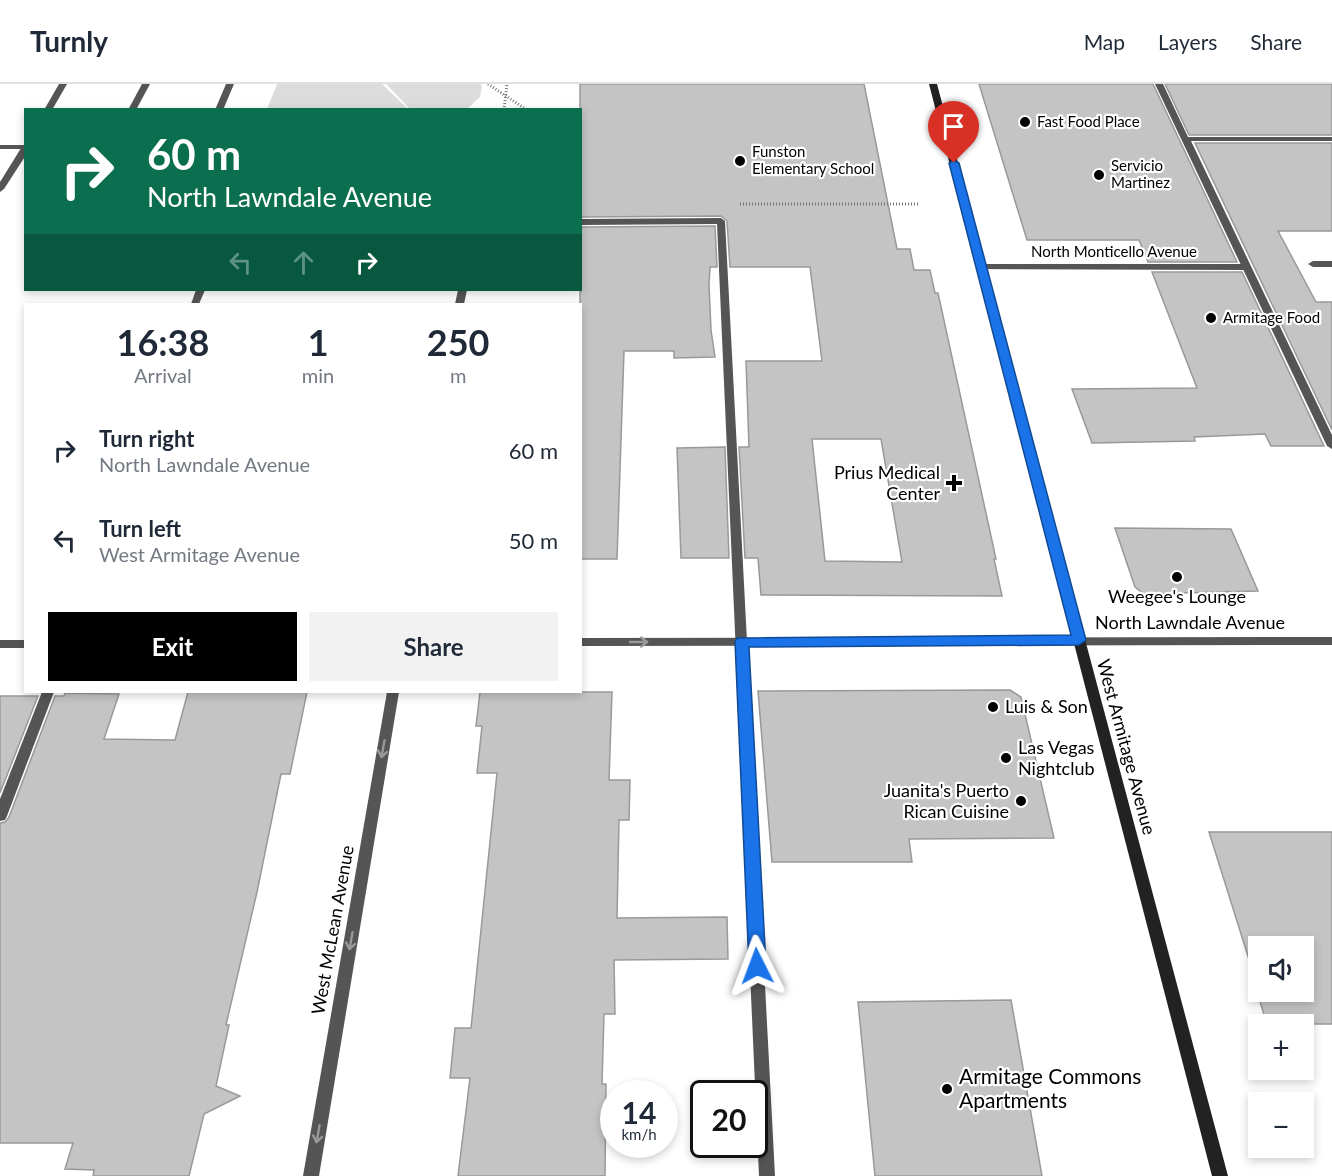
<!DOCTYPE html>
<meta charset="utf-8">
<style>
body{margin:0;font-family:Lato,sans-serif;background:#f2f2f3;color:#1f2937;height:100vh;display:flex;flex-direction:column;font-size:22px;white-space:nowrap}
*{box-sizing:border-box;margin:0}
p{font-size:20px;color:#747a83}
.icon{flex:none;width:33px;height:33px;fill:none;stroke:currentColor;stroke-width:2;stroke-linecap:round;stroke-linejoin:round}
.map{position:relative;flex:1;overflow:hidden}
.panel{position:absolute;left:24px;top:219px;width:558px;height:390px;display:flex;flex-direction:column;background:#fff;border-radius:0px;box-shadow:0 3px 9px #0003}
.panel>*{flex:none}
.top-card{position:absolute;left:24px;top:24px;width:558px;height:183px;border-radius:0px;box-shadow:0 3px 9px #0003;background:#0b6e4f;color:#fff;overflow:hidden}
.buttons{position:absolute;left:1248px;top:852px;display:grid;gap:12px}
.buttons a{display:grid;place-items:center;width:66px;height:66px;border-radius:0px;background:#fff;box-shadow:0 3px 9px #0003;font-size:30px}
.speed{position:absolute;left:600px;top:996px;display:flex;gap:12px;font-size:30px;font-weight:700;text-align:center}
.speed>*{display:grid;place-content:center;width:78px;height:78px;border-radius:50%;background:#fff;box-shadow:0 3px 9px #0003;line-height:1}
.speed small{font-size:15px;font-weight:400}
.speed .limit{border:3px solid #111;border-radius:9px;background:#fff;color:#111}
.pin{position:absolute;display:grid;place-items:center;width:51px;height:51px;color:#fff;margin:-62px -26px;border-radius:50% 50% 50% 0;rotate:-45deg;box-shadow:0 0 6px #0007}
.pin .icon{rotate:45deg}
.me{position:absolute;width:66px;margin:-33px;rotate:357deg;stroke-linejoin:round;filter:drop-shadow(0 0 4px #0008)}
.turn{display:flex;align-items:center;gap:21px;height:126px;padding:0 24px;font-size:27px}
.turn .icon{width:78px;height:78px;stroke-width:2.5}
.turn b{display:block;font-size:42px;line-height:51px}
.lanes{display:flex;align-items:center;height:57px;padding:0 24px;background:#0003;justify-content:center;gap:30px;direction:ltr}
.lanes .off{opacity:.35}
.eta{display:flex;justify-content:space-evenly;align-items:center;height:102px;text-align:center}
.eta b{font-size:36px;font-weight:700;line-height:42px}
.cta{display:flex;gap:12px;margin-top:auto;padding:12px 24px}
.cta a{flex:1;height:69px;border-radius:0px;background:#000;color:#fff;font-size:24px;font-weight:700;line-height:69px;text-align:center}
.cta a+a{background:#f2f2f3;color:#1f2937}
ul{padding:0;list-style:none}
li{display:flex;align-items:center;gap:18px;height:90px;padding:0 24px}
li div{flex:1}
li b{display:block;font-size:22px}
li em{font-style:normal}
header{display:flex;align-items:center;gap:36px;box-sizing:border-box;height:84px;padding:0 30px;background:#fff;border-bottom:2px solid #e0e1e3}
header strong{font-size:28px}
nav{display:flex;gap:33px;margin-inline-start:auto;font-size:21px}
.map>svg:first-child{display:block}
.green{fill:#dcdcdc}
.building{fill:#c4c4c4;stroke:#999;stroke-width:1.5;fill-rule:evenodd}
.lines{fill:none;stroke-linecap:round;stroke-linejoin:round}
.path{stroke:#777;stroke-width:3;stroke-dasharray:1 2;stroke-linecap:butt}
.service{fill:#555;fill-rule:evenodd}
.minor{fill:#555;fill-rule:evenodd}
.secondary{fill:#222;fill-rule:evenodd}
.oneway{stroke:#999}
.route{fill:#1a73e8;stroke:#114b97;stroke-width:1.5}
.poi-dot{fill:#000;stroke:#fff;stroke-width:2}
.labels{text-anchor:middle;stroke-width:4.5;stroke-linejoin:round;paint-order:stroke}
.far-poi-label{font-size:15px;fill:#000;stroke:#fff;text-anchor:start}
.far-street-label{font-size:15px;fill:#000;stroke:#fff}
.poi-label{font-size:18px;fill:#000;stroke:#fff;text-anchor:end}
.street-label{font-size:18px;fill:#000;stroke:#fff}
.near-poi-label{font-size:21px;fill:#000;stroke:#fff;text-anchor:start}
</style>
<header>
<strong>Turnly</strong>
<nav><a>Map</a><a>Layers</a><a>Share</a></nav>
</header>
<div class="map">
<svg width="1332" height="1092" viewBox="0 0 1332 1092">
<rect width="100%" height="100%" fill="#fff"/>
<!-- green -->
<g class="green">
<path d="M277 0H382L408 25H267Z"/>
<path d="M386 0H480L482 2 480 13 467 25 411 26Z"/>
</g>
<!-- building -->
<g class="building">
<path d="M580 0H864L897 165H910L914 186H930L935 209H938L996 475H994L1002 512 761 511 758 474H745L739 363H749L746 277H822L810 183H730L727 137 721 132 580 133ZM812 355H881L902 478 825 477Z"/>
<path d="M979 0H1153L1237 178H1148L1139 156H1027Z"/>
<path d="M1165 0H1332V51H1189Z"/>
<path d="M1195 59H1332V147H1278L1316 218H1332V346Z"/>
<path d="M715 142 717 183H710L709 201 711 246 715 273 674 274V267H624L617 475H580V143Z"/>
<path d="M1152 188H1242L1324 362H1271L1265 350 1194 353 1195 357 1092 359 1072 305 1197 304Z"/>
<path d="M725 363 729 474H681L677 364Z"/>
<path d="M1115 444 1231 445 1258 507 1144 510 1135 503Z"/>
<path d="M1010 606 1021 613 1054 754 909 755 912 778H772L758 607Z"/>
<path d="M188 608H307L290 690H281L257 808 226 941H229L216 1002 240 1012 204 1030 189 1092H93L94 1086 65 1085 73 1059H0V739L5 738 9 733 55 612H64L65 609 119 610 104 655 175 656Z"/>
<path d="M480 608H612L609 696H630L629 736H619L617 834 727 833 728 875 614 876 615 930H604L602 1000H606L605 1092H458L470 994H450L455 944H471L497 689H477L482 642H476Z"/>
<path d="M0 612H38L0 709Z"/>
<path d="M1209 748H1332V940H1267L1256 905 1258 908H1304V862H1258V904Z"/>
<path d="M1011 916 1042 1092H875L858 918Z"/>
</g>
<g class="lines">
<!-- path -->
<g class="path">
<path d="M488 0 527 26"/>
<path d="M504 26 507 0"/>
<path d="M740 120H920"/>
</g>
<!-- service -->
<g class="service">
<path d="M142 0H150L136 26H128Z"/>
<path d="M226 0H234L223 26H215Z"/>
<path d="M1155 0H1163L1188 53H1332V57H1191L1332 351V365L1327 362Z"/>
<rect x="0" y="61" width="26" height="4"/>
<path d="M721 134 725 137 775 1092H759L717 140 580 141V135Z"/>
<path d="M196 206H205L199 220H191Z"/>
<path d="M42 608H54L7 732 5 736 0 737V715Z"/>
</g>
<!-- minor -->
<g class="minor">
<path d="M59 0H67L52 26H44Z"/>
<path d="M23 61H26V71L4 105 0 108V98Z"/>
<path d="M1332 177V183H1313L1308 180 1313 177Z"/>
<path d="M981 180H1246L1251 183 1246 186 978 185V181Z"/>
<path d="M458 206H467L464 220H455Z"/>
<path d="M1332 553V561L580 562V554Z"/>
<rect x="0" y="556" width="26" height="8"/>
<path d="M387 608H399L319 1092H303Z"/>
</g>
<!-- secondary -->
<path class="secondary" d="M929 0H937L1228 1092H1212Z"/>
</g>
<!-- one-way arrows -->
<defs><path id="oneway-shaft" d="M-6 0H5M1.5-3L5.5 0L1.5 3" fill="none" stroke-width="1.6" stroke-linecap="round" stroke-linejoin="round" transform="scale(1.5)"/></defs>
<g class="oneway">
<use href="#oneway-shaft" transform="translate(639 558)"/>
<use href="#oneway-shaft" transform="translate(383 665) rotate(100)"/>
<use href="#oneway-shaft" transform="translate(351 857) rotate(100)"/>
<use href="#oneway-shaft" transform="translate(318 1050) rotate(100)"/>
</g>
<!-- route -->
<path class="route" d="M954 76 959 79 1086 556 1079 561 749 563 766 882 763 887 757 889 751 887 749 882 735 558 737 554 1071 551 949 79Z"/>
<!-- markers -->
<g class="poi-dot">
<circle cx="1025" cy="38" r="6"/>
<circle cx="740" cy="77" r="6"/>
<circle cx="1099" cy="91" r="6"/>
<circle cx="1211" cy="234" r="6"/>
<path d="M951 390h6v6h6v6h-6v6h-6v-6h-6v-6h6z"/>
<circle cx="1177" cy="493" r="6"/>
<circle cx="993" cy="623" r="6"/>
<circle cx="1006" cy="674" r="6"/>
<circle cx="1021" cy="717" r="6"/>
<circle cx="947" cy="1005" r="6"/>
</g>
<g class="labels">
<!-- far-poi labels -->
<g class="far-poi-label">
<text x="1037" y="43">Fast Food Place</text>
<text x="752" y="73">Funston<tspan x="752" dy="17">Elementary School</tspan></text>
<text x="1111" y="87">Servicio<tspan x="1111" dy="17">Martinez</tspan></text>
<text x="1223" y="239">Armitage Food</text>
</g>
<!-- far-street labels -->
<g class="far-street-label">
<text x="1114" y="173">North Monticello Avenue</text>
</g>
<!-- poi labels -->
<g class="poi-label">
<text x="940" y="395">Prius Medical<tspan x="940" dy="21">Center</tspan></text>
<text x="1177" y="519" text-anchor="middle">Weegee's Lounge</text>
<text x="1005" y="629" text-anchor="start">Luis &amp; Son</text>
<text x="1018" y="670" text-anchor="start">Las Vegas<tspan x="1018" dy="21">Nightclub</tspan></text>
<text x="1009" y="713">Juanita's Puerto<tspan x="1009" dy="21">Rican Cuisine</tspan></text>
</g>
<!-- street labels -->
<g class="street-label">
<text x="1190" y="545">North Lawndale Avenue</text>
<text transform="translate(1126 663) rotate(75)" y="6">West Armitage Avenue</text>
<text transform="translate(333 846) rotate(-80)" y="6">West McLean Avenue</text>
</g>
<!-- near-poi labels -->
<g class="near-poi-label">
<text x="959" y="1000">Armitage Commons<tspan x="959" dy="24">Apartments</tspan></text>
</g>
</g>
</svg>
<div class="buttons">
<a><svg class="icon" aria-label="sound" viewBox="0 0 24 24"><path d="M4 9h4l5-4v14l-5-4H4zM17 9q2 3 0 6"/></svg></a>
<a>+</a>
<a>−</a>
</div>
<div class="speed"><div>14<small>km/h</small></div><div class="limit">20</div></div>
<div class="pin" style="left:954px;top:79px;background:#d93025"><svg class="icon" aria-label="arrive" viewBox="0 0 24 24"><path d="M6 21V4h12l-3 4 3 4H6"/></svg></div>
<svg class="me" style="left:757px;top:882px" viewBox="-20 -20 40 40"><path d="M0-17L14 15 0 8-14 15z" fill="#1a73e8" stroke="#fff" stroke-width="4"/></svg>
<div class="top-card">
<div class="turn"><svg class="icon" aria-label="right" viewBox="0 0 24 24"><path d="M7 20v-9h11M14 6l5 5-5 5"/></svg><div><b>60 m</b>North Lawndale Avenue</div></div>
<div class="lanes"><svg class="icon off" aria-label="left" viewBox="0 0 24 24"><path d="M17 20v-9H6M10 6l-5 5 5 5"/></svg><svg class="icon off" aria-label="ahead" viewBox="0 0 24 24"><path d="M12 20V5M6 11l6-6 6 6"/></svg><svg class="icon" aria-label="right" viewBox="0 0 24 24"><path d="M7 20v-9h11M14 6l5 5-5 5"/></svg></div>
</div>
<section class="panel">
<div class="eta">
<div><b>16:38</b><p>Arrival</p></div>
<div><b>1</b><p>min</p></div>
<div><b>250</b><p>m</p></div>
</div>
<ul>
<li><svg class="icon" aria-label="right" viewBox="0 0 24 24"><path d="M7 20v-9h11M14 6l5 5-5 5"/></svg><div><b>Turn right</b><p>North Lawndale Avenue</p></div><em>60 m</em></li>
<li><svg class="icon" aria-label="left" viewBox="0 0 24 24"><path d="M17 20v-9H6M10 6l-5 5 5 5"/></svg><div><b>Turn left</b><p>West Armitage Avenue</p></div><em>50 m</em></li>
</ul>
<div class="cta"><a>Exit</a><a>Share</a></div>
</section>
</div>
